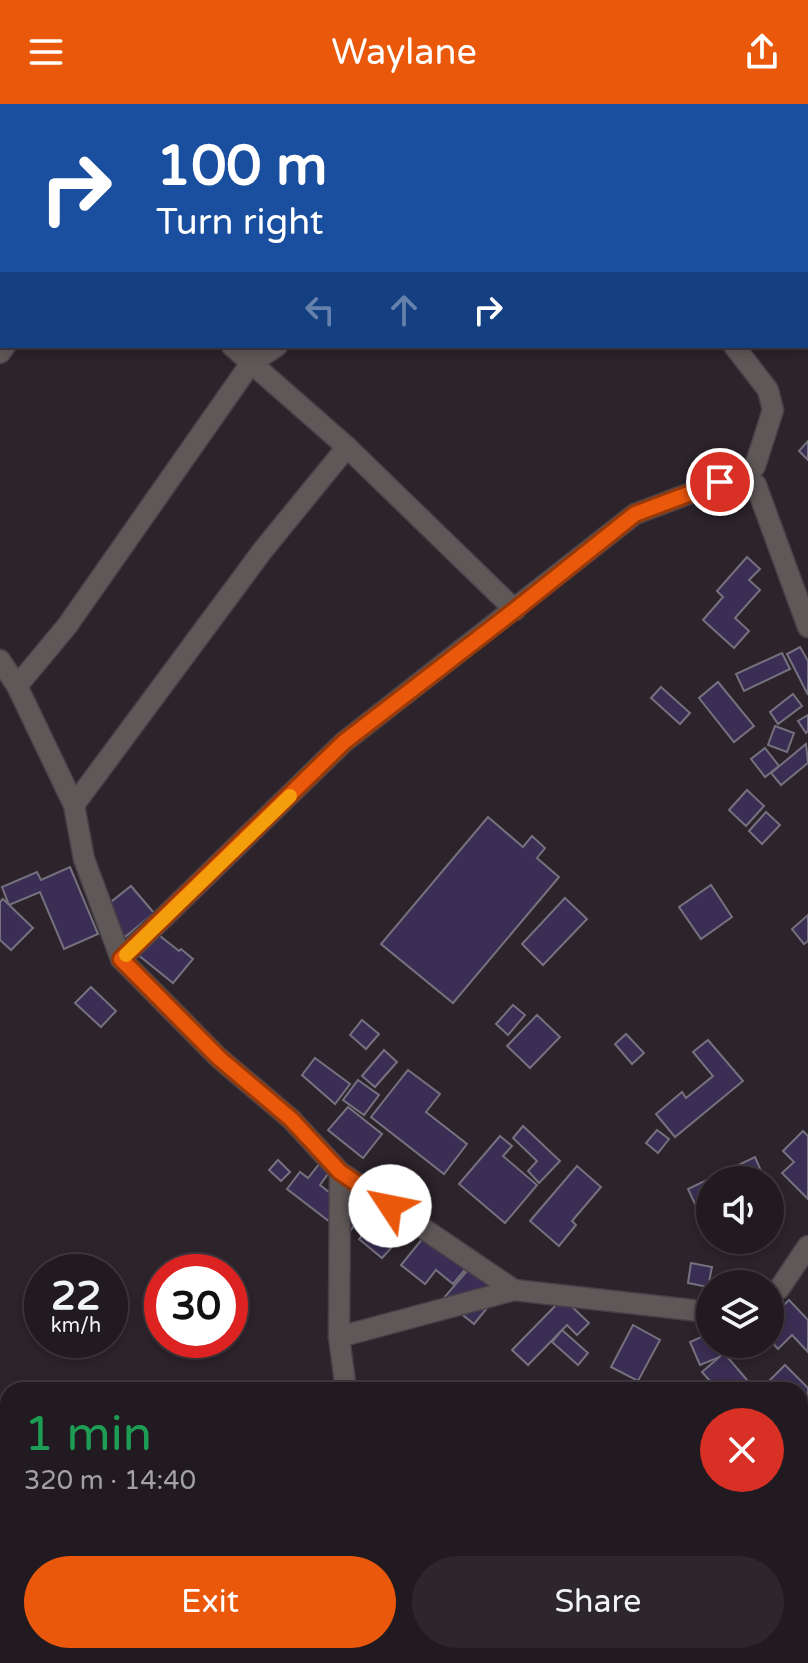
<!DOCTYPE html>
<meta charset="utf-8">
<style>
body{margin:0;font-family:"Varela Round",sans-serif;background:#2d272d;color:#f1f3f6;height:100vh;display:flex;flex-direction:column;font-size:30px;white-space:nowrap}
*{box-sizing:border-box;margin:0}
p{font-size:26px;color:#a2a1a5}
.icon{flex:none;width:44px;height:44px;fill:none;stroke:currentColor;stroke-width:2;stroke-linecap:round;stroke-linejoin:round}
.map{position:relative;flex:1;overflow:hidden}
.drawer{position:absolute;left:0px;top:1278px;width:808px;height:282px;display:flex;flex-direction:column;background:#211a20;border-radius:24px 24px 0 0;box-shadow:0 4px 12px #0003,0 0 0 2px #3e383e}
.drawer>*{flex:none}
.banner{position:absolute;left:0px;top:0px;width:808px;height:244px;box-shadow:0 4px 12px #0003,0 0 0 2px #3e383e;background:#1a4fa0;color:#fff;overflow:hidden}
.buttons{position:absolute;left:696px;top:1062px;display:grid;gap:16px}
.buttons a{display:grid;place-items:center;width:88px;height:88px;border-radius:50%;background:#211a20;box-shadow:0 4px 12px #0003,0 0 0 2px #3e383e;font-size:40px}
.speed{position:absolute;left:24px;top:1150px;display:flex;gap:16px;font-size:40px;font-weight:700;text-align:center}
.speed>*{display:grid;place-content:center;width:104px;height:104px;border-radius:50%;background:#211a20;box-shadow:0 4px 12px #0003,0 0 0 2px #3e383e;line-height:1}
.speed small{font-size:20px;font-weight:400}
.speed .limit{border:12px solid #d22;background:#fff;color:#111}
.pin{position:absolute;display:grid;place-items:center;width:68px;height:68px;color:#fff;margin:-34px;border:4px solid #fff;border-radius:50%;box-shadow:0 2px 8px #0007}
.me{position:absolute;width:88px;margin:-44px;rotate:304deg;stroke-linejoin:round;filter:drop-shadow(0 0 6px #0008)}
.turn{display:flex;align-items:center;gap:28px;height:168px;padding:0 24px;font-size:36px}
.turn .icon{width:104px;height:104px;stroke-width:2.5}
.turn b{display:block;font-size:56px;line-height:68px}
.lanes{display:flex;align-items:center;height:76px;padding:0 24px;background:#0003;justify-content:center;gap:40px;direction:ltr}
.lanes .off{opacity:.35}
.round{display:grid;place-items:center;flex:none;width:84px;height:84px;border-radius:42px;background:#2d272d}
.headline{display:flex;align-items:center;justify-content:space-between;height:136px;padding:0 24px}
h1{font-size:48px;font-weight:600;line-height:60px;color:#1e9e55}
.action{display:flex;gap:16px;margin-top:auto;padding:16px 24px}
.action a{flex:1;height:92px;border-radius:48px;background:#ea580c;color:#fff;font-size:32px;font-weight:600;line-height:92px;text-align:center}
.action a+a{background:#2d272d;color:#f1f3f6}
header{display:flex;justify-content:space-between;align-items:center;height:104px;padding:0 24px;background:#ea580c;color:#fff;font-size:36px;font-weight:600}
.map>svg:first-child{display:block}
.building{fill:#3a2e54;stroke:#75727f;stroke-width:2}
.lines{fill:none;stroke-linecap:round;stroke-linejoin:round}
.minor-casing{stroke:#484047;stroke-width:23}
.minor{stroke:#5f5859;stroke-width:20}
.route-casing{stroke:#983908;stroke-width:20}
.route{stroke:#ea580c;stroke-width:14}
.slow{stroke:#f59e0b;stroke-width:14}
</style>
<header><svg class="icon" aria-label="menu" viewBox="0 0 24 24"><path d="M4 6h16M4 12h16M4 18h16"/></svg>Waylane<svg class="icon" aria-label="share" viewBox="0 0 24 24"><path d="M12 15V3M7 8l5-5 5 5M5 13v7h14v-7"/></svg></header>
<div class="map">
<svg width="808" height="1559" viewBox="0 0 808 1559">
<rect width="100%" height="100%" fill="#2c232b"/>
<!-- building -->
<g class="building">
<path d="M808 337V356L799 347Z"/>
<path d="M747 453 760 465 749 476 760 486 735 514 749 527 734 544 703 516 723 493 717 487Z"/>
<path d="M800 543 808 557V591L787 550Z"/>
<path d="M782 549 790 565 744 587 736 570Z"/>
<path d="M718 578 754 622 734 638 699 594Z"/>
<path d="M661 583 690 609 680 620 651 594Z"/>
<path d="M793 590 802 602 778 620 770 608Z"/>
<path d="M808 611V627L806 629 798 617Z"/>
<path d="M775 622 794 629 787 648 768 641Z"/>
<path d="M806 640 808 659 781 681 771 669Z"/>
<path d="M765 644 779 662 765 673 751 655Z"/>
<path d="M747 686 764 702 746 722 729 706Z"/>
<path d="M766 708 780 721 762 740 749 727Z"/>
<path d="M488 713 523 743 532 732 545 744 537 754 559 773 453 899 381 840Z"/>
<path d="M70 763 98 830 64 845 40 788 9 801 2 783 37 768 41 776Z"/>
<path d="M711 781 732 813 701 835 679 803Z"/>
<path d="M131 782 154 809 125 833 102 805Z"/>
<path d="M565 794 587 815 543 861 522 840Z"/>
<path d="M3 795 33 824 11 846 0 836V798Z"/>
<path d="M808 811V837L804 840 792 825Z"/>
<path d="M155 828 179 847 181 845 193 855 173 879 137 850Z"/>
<path d="M91 883 116 907 101 923 75 899Z"/>
<path d="M513 901 525 911 508 931 496 920Z"/>
<path d="M537 911 560 933 530 964 507 942Z"/>
<path d="M362 916 379 930 366 945 350 931Z"/>
<path d="M626 930 644 949 632 960 615 940Z"/>
<path d="M708 936 743 977 675 1033 656 1010 682 988 686 994 713 972 693 948Z"/>
<path d="M384 946 397 958 375 983 362 972Z"/>
<path d="M315 954 350 980 335 1000 302 971Z"/>
<path d="M408 966 440 990 426 1008 467 1040 444 1070 371 1013Z"/>
<path d="M358 976 379 991 364 1011 343 996Z"/>
<path d="M348 1003 382 1030 363 1054 328 1026Z"/>
<path d="M523 1022 560 1057 539 1079 528 1067 537 1057 513 1034Z"/>
<path d="M657 1026 669 1035 658 1049 646 1039Z"/>
<path d="M803 1027 808 1032V1095L782 1069 794 1058 783 1047Z"/>
<path d="M500 1032 512 1042 503 1052 537 1081 505 1119 459 1080Z"/>
<path d="M755 1053 765 1076H710V1112L702 1115 688 1085Z"/>
<path d="M278 1056 290 1068 281 1077 269 1066Z"/>
<path d="M320 1059 330 1067 320 1081 353 1107 366 1091 373 1096 347 1131 287 1085 300 1068 308 1074Z"/>
<path d="M577 1062 601 1083 572 1117 576 1121 559 1142 530 1117Z"/>
<path d="M387 1102 411 1122 382 1154 359 1135Z"/>
<path d="M427 1129 468 1162 453 1180 436 1166 425 1180 401 1161Z"/>
<path d="M691 1159 712 1163 708 1183 688 1179Z"/>
<path d="M471 1162 501 1187 474 1220 443 1195Z"/>
<path d="M563 1194 589 1219 577 1231 567 1221 528 1261 512 1246Z"/>
<path d="M789 1196 808 1216V1248L792 1231 778 1245 770 1236V1215Z"/>
<path d="M633 1221 660 1236 638 1277 611 1263Z"/>
<path d="M562 1226 588 1249 578 1261 552 1238Z"/>
<path d="M710 1229V1240H723L727 1250 700 1261 690 1238Z"/>
<path d="M724 1249 747 1276 736 1286H718L702 1268Z"/>
<path d="M785 1261 808 1284V1298L800 1306V1286H778L769 1277Z"/>
<path d="M803 1500 808 1506V1537L800 1527V1503Z"/>
</g>
<g class="lines">
<!-- minor casing -->
<g class="minor-casing">
<g id="minor">
<path d="M715 0 717 2"/>
<path d="M45 2 47 0"/>
<path d="M291 2 295 0"/>
<path d="M641 2 644 0"/>
<path d="M0 23 2 24"/>
<path d="M806 69 808 71"/>
<path d="M232 242 347 343 515 506"/>
<path d="M734 242 768 286 773 306 755 362 744 376"/>
<path d="M0 249 5 242"/>
<path d="M0 556 17 582 74 701 84 755 121 855 219 954 291 1015 340 1068 514 1186"/>
<path d="M17 582 67 522 251 259 277 242"/>
<path d="M74 701 263 446 347 343"/>
<path d="M121 855 344 638 635 410 720 378 744 376 756 381 808 523"/>
<path d="M340 1068 339 1233 346 1286"/>
<path d="M770 1188 779 1185 808 1142"/>
<path d="M339 1233 514 1186 700 1207 710 1204"/>
<path d="M377 1552V1559"/>
</g>
</g>
<!-- minor -->
<use href="#minor" class="minor"/>
</g>
<g class="lines">
<!-- route casing -->
<g class="route-casing">
<path id="route" d="M390 1102 340 1068 291 1015 219 954 121 855 344 638 515 506 635 410 720 378"/>
</g>
<!-- route -->
<use href="#route" class="route"/>
<!-- slow -->
<path class="slow" d="M126 851 290 692"/>
</g>
</svg>
<div class="buttons">
<a><svg class="icon" aria-label="sound" viewBox="0 0 24 24"><path d="M4 9h4l5-4v14l-5-4H4zM17 9q2 3 0 6"/></svg></a>
<a><svg class="icon" aria-label="layers" viewBox="0 0 24 24"><path d="M12 4l9 5-9 5-9-5zM3 14l9 5 9-5"/></svg></a>
</div>
<div class="speed"><div>22<small>km/h</small></div><div class="limit">30</div></div>
<div class="pin" style="left:720px;top:378px;background:#d93025"><svg class="icon" aria-label="arrive" viewBox="0 0 24 24"><path d="M6 21V4h12l-3 4 3 4H6"/></svg></div>
<svg class="me" style="left:390px;top:1102px" viewBox="-20 -20 40 40"><circle r="19" fill="#fff"/><path d="M0-13L10 11 0 6-10 11z" fill="#ea580c"/></svg>
<div class="banner">
<div class="turn"><svg class="icon" aria-label="right" viewBox="0 0 24 24"><path d="M7 20v-9h11M14 6l5 5-5 5"/></svg><div><b>100 m</b>Turn right</div></div>
<div class="lanes"><svg class="icon off" aria-label="left" viewBox="0 0 24 24"><path d="M17 20v-9H6M10 6l-5 5 5 5"/></svg><svg class="icon off" aria-label="ahead" viewBox="0 0 24 24"><path d="M12 20V5M6 11l6-6 6 6"/></svg><svg class="icon" aria-label="right" viewBox="0 0 24 24"><path d="M7 20v-9h11M14 6l5 5-5 5"/></svg></div>
</div>
<section class="drawer">
<div class="headline"><div><h1>1 min</h1><p>320 m · 14:40</p></div><a class="round" style="background:#d93025;color:#fff"><svg class="icon" aria-label="close" viewBox="0 0 24 24"><path d="M6 6l12 12M18 6L6 18"/></svg></a></div>
<div class="action"><a>Exit</a><a>Share</a></div>
</section>
</div>
